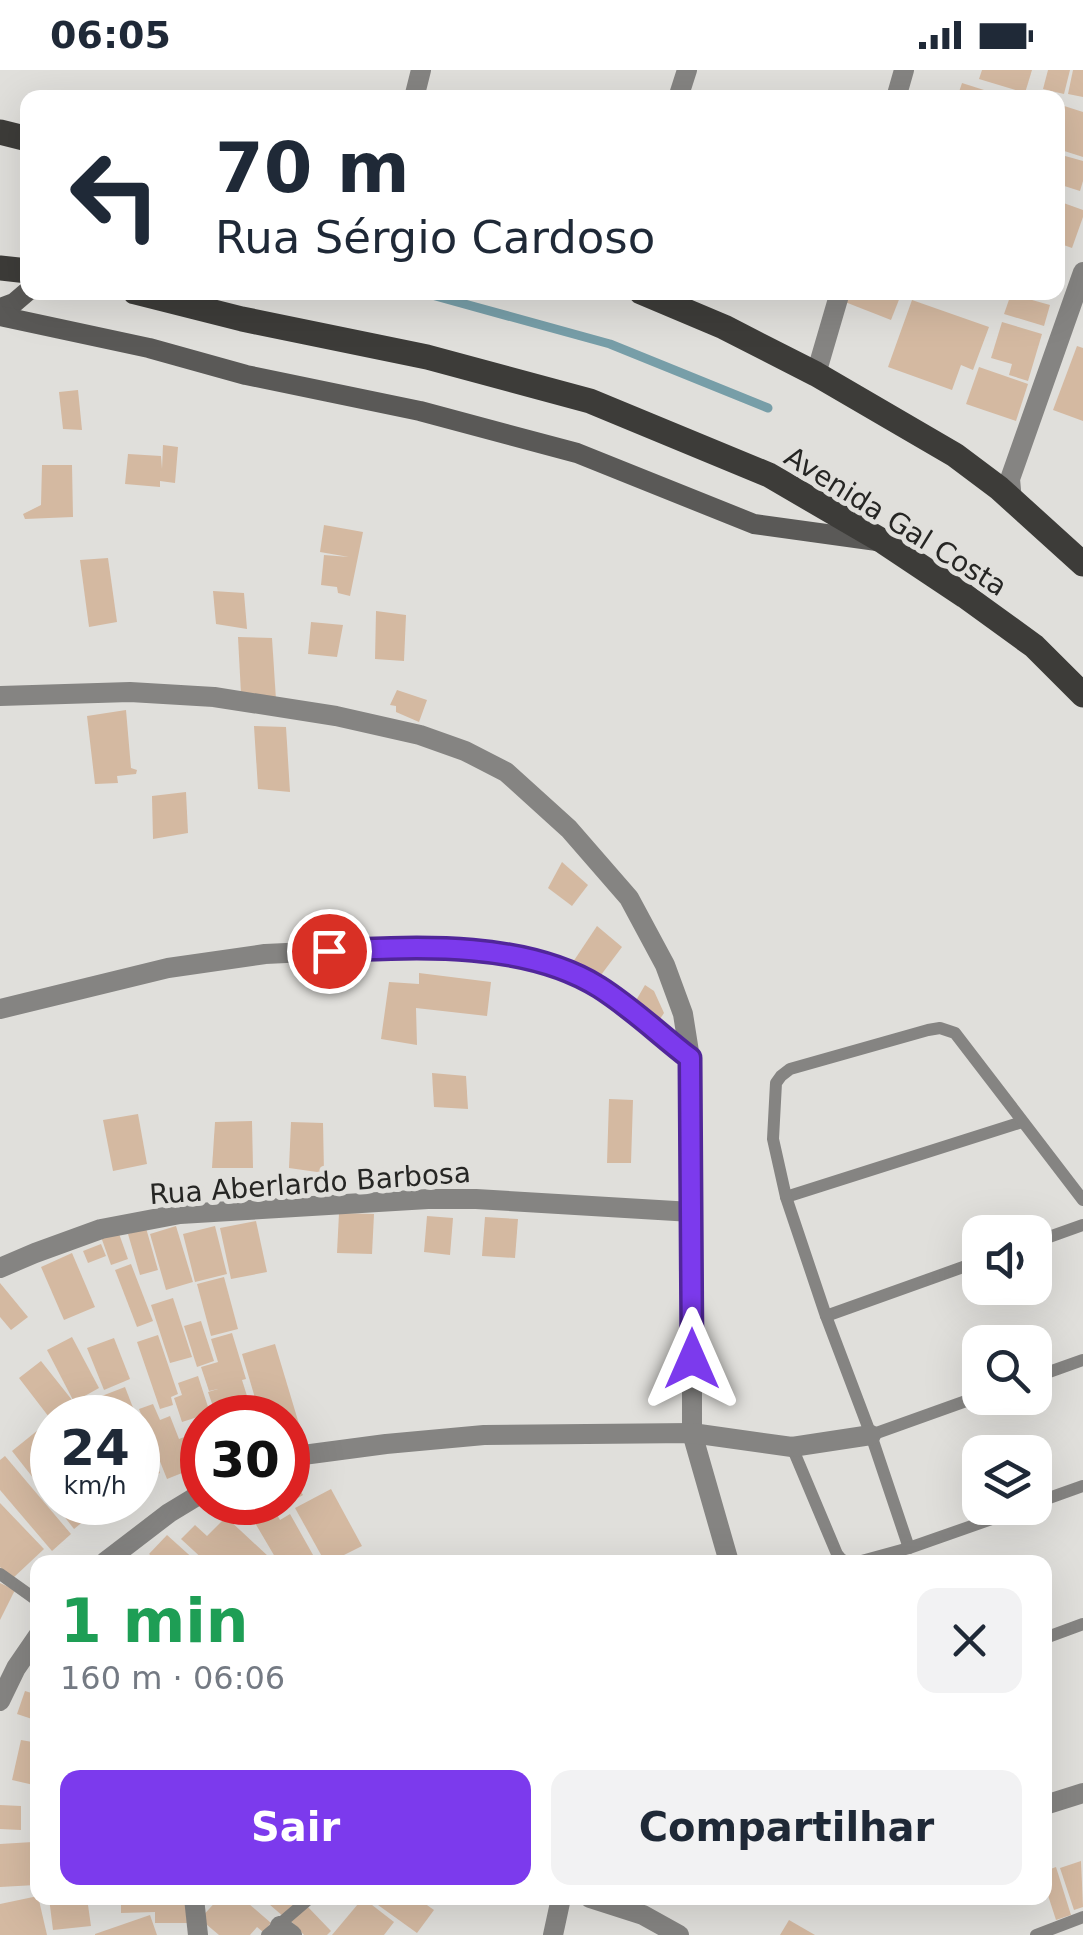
<!DOCTYPE html>
<html lang="pt">
<meta charset="utf-8">
<style>
body{margin:0;font-family:"DejaVu Sans",sans-serif;background:#f2f2f3;color:#1f2937;height:100vh;display:flex;flex-direction:column;font-size:38px;white-space:nowrap}
*{box-sizing:border-box;margin:0}
p{font-size:32px;color:#747a83}
.icon{flex:none;width:55px;height:55px;fill:none;stroke:currentColor;stroke-width:2;stroke-linecap:round;stroke-linejoin:round}
.map{position:relative;flex:1;overflow:hidden}
.side{position:absolute;left:30px;top:1485px;width:1022px;height:350px;display:flex;flex-direction:column;background:#fff;border-radius:20px;box-shadow:0 10px 40px #0002}
.side>*{flex:none}
.guide{position:absolute;left:20px;top:20px;width:1045px;height:210px;border-radius:20px;box-shadow:0 10px 40px #0002;background:#fff;color:#1f2937;overflow:hidden}
.fabs{position:absolute;left:962px;top:1145px;display:grid;gap:20px}
.fabs a{display:grid;place-items:center;width:90px;height:90px;border-radius:20px;background:#fff;box-shadow:0 10px 40px #0002;font-size:50px}
.speed{position:absolute;left:30px;top:1325px;display:flex;gap:20px;font-size:50px;font-weight:700;text-align:center}
.speed>*{display:grid;place-content:center;width:130px;height:130px;border-radius:50%;background:#fff;box-shadow:0 10px 40px #0002;line-height:1}
.speed small{font-size:25px;font-weight:400}
.speed .limit{border:15px solid #d22;background:#fff;color:#111}
.pin{position:absolute;display:grid;place-items:center;width:85px;height:85px;color:#fff;margin:-42px;border:5px solid #fff;border-radius:50%;box-shadow:0 2px 10px #0007}
.me{position:absolute;width:110px;margin:-55px;rotate:0deg;stroke-linejoin:round;filter:drop-shadow(0 0 8px #0008)}
.turn{display:flex;align-items:center;gap:35px;height:210px;padding:0 30px;font-size:45px}
.turn .icon{width:130px;height:130px;stroke-width:2.5}
.turn b{display:block;font-size:70px;line-height:85px}
.round{display:grid;place-items:center;flex:none;width:105px;height:105px;border-radius:20px;background:#f2f2f3}
.overview{display:flex;align-items:center;justify-content:space-between;height:170px;padding:0 30px}
h1{font-size:60px;font-weight:700;line-height:75px;color:#1e9e55}
.primary-button{display:flex;gap:20px;margin-top:auto;padding:20px 30px}
.primary-button a{flex:1;height:115px;border-radius:20px;background:#7c3aed;color:#fff;font-size:40px;font-weight:700;line-height:115px;text-align:center}
.primary-button a+a{background:#f2f2f3;color:#1f2937}
.status{display:flex;justify-content:space-between;align-items:center;height:70px;padding:0 50px;background:#fff;direction:ltr}
.status svg{height:28px;fill:currentColor}
.map>svg:first-child{display:block}
.lines{fill:none;stroke-linecap:round;stroke-linejoin:round}
.stream{stroke:#779ea8;stroke-width:9}
.building{fill:#d4b9a1}
.lane{stroke:#858482;stroke-width:12}
.street{stroke:#858482;stroke-width:20}
.secondary{stroke:#5a5957;stroke-width:20}
.primary{stroke:#3d3c39;stroke-width:25}
.route-casing{stroke:#51269a;stroke-width:25}
.route{stroke:#7c3aed;stroke-width:18}
.labels{text-anchor:middle;stroke-width:10;stroke-linejoin:round;paint-order:stroke}
.street-label{font-size:28px;fill:#262624;stroke:#e0dfdb}
</style>
<div class="status"><b>06:05</b><svg viewBox="0 0 49 12"><path d="M0 12V9h3v3zM5 12V6h3v6zM10 12V3h3v9zM15 12V0h3v12zM26 1h20v11H26zM47 4h2v5h-2z"/></svg></div>
<div class="map">
<svg width="1083" height="1865" viewBox="0 0 1083 1865">
<rect width="100%" height="100%" fill="#e0dfdb"/>
<g class="lines">
<!-- stream -->
<path class="stream" d="M421 222 610 274 768 338"/>
</g>
<!-- building -->
<g class="building">
<path d="M982 0H1032L1025 23 979 9Z"/>
<path d="M1048 0H1070L1064 24 1043 19Z"/>
<path d="M1073 0H1083V27L1068 24Z"/>
<path d="M962 13 984 20 982 28H957Z"/>
<path d="M1058 34 1083 42V87L1058 79Z"/>
<path d="M1058 84 1083 91V111L1080 121 1058 114Z"/>
<path d="M1058 131 1083 140V147L1072 178 1058 173Z"/>
<path d="M849 222H902L891 250 845 232Z"/>
<path d="M1011 224 1050 235 1044 256 1004 244Z"/>
<path d="M912 230 989 257 973 300 961 295 952 320 888 297Z"/>
<path d="M1002 252 1042 264 1028 311 1009 305 1012 294 991 288Z"/>
<path d="M1077 276 1083 278V351L1053 340Z"/>
<path d="M979 297 1028 314 1016 351 966 334Z"/>
<path d="M78 320 82 360 63 359 59 322Z"/>
<path d="M163 375 178 377 175 413 160 411V417L125 414 128 384 161 386 162 399Z"/>
<path d="M42 395H72L73 447 25 449 23 444 41 435Z"/>
<path d="M324 455 363 462 350 526 338 523 337 517 321 515 324 485 349 487 320 482Z"/>
<path d="M108 488 117 552 89 557 80 490Z"/>
<path d="M213 521 244 523 247 559 216 554Z"/>
<path d="M376 541 406 545 404 591 375 589Z"/>
<path d="M311 552 343 555 337 587 308 584Z"/>
<path d="M238 567 272 568 276 630 241 624Z"/>
<path d="M397 620 427 630 419 652 396 642V636L390 635Z"/>
<path d="M126 640 131 698 137 700 136 704 117 706 118 713 95 714 87 646Z"/>
<path d="M254 656 286 657 290 722 258 719Z"/>
<path d="M186 722 188 763 153 769 152 726Z"/>
<path d="M562 792 588 815 572 836 548 818Z"/>
<path d="M597 856 622 877 595 913 571 895Z"/>
<path d="M419 903 491 912 487 946 416 938 417 975 381 969 389 912 419 914Z"/>
<path d="M645 915 654 921 664 943 654 958 631 939Z"/>
<path d="M432 1003 466 1006 468 1039 434 1037Z"/>
<path d="M609 1029 633 1030 631 1093H607Z"/>
<path d="M138 1044 147 1094 113 1101 103 1050Z"/>
<path d="M252 1051 253 1098H212L215 1052Z"/>
<path d="M291 1052 323 1053 324 1103 289 1098Z"/>
<path d="M339 1143 374 1144 372 1184 337 1183Z"/>
<path d="M427 1146 453 1148 450 1185 424 1182Z"/>
<path d="M485 1147 518 1149 515 1188 482 1186Z"/>
<path d="M256 1151 267 1202 231 1209 220 1158Z"/>
<path d="M176 1156 193 1212 166 1220 150 1164Z"/>
<path d="M215 1156 227 1204 195 1212 183 1164Z"/>
<path d="M117 1158 128 1189 111 1195 100 1164Z"/>
<path d="M146 1158 158 1200 140 1205 128 1164Z"/>
<path d="M101 1174 106 1186 88 1193 83 1181Z"/>
<path d="M72 1183 95 1237 64 1250 41 1197Z"/>
<path d="M131 1194 153 1251 137 1257 115 1200Z"/>
<path d="M224 1207 238 1259 211 1266 197 1214Z"/>
<path d="M0 1213 28 1247 11 1260 0 1247Z"/>
<path d="M173 1228 192 1287 170 1293 151 1235Z"/>
<path d="M201 1251 214 1291 197 1297 184 1256Z"/>
<path d="M232 1263 246 1309 242 1310 254 1348H217L208 1322 218 1319 209 1321 201 1297 218 1292 211 1269Z"/>
<path d="M158 1265 178 1324 171 1327 173 1335 160 1339 137 1272Z"/>
<path d="M72 1267 99 1318 74 1332 47 1280Z"/>
<path d="M114 1268 130 1309 104 1320 87 1278Z"/>
<path d="M275 1274 299 1354 288 1358V1348H261L242 1284Z"/>
<path d="M41 1291 76 1335 60 1348H52V1351L19 1308Z"/>
<path d="M198 1306 210 1343 182 1352 174 1328 182 1325 178 1313Z"/>
<path d="M125 1317 137 1348H102L94 1329Z"/>
<path d="M153 1334 160 1350 170 1346 179 1369 195 1363 202 1383V1395L167 1409 139 1339Z"/>
<path d="M138 1349 160 1403 138 1412Z"/>
<path d="M43 1356 52 1368V1432L12 1381Z"/>
<path d="M5 1386 71 1464 52 1481 0 1420V1390Z"/>
<path d="M288 1399 303 1425 277 1440 272 1432H288Z"/>
<path d="M331 1419 362 1476 330 1492H325L295 1438Z"/>
<path d="M53 1432H107L74 1459Z"/>
<path d="M261 1432H270L280 1450 290 1444 317 1492H278L248 1441Z"/>
<path d="M0 1433 44 1479 12 1509 0 1497Z"/>
<path d="M226 1447 269 1487 263 1492H206L181 1469 195 1455 207 1466Z"/>
<path d="M167 1465 197 1492H159L149 1484Z"/>
<path d="M0 1513 15 1520 0 1550Z"/>
<path d="M25 1621 38 1625V1651L17 1644Z"/>
<path d="M21 1670 38 1673V1716L12 1710Z"/>
<path d="M0 1735 21 1736V1760L0 1759Z"/>
<path d="M33 1772 36 1815 0 1817V1774Z"/>
<path d="M1081 1791 1083 1837 1074 1840 1060 1798Z"/>
<path d="M1056 1797 1071 1845 1056 1850 1045 1816V1801Z"/>
<path d="M38 1826 47 1865H0V1834Z"/>
<path d="M49 1828H87L91 1856 53 1860Z"/>
<path d="M121 1828H186L187 1853H155V1842L121 1843Z"/>
<path d="M219 1828H242L271 1853 263 1862 257 1857 250 1865H219L200 1849Z"/>
<path d="M262 1828H302L284 1847Z"/>
<path d="M363 1828 394 1852 384 1865H332Z"/>
<path d="M384 1828H417L434 1840 417 1863 378 1835Z"/>
<path d="M306 1835 331 1861 327 1865H304L290 1850Z"/>
<path d="M150 1845 157 1865H95V1864Z"/>
<path d="M789 1850 815 1865H780Z"/>
</g>
<g class="lines">
<!-- lane -->
<g class="lane">
<path d="M786 1127 1022 1052"/>
<path d="M1035 1172 1083 1155"/>
<path d="M826 1246 980 1191"/>
<path d="M1035 1307 1083 1290"/>
<path d="M871 1365 980 1326"/>
<path d="M792 1377 837 1484 841 1489 846 1492"/>
<path d="M1035 1433 1083 1416"/>
<path d="M909 1478 871 1365 826 1246 786 1127 773 1069 776 1013 781 1006 790 999 928 960 940 958 955 963 1083 1130"/>
<path d="M858 1492 909 1478 1023 1438"/>
<path d="M0 1504 38 1531"/>
<path d="M1045 1568 1083 1554"/>
<path d="M267 1865 310 1828"/>
<path d="M1036 1865 1083 1847"/>
</g>
<!-- street -->
<g class="street">
<path d="M414 28 421 0"/>
<path d="M678 28 687 0"/>
<path d="M896 28 904 0"/>
<path d="M816 304 840 222"/>
<path d="M1012 431 1010 409 1083 202"/>
<path d="M0 626 130 622 214 627 336 646 420 665 465 681 506 702 569 759 629 828 665 895 683 944 690 988 692 1142V1363L729 1492"/>
<path d="M0 939 168 898 265 884 393 878 478 882 521 887 560 897 600 917 690 988"/>
<path d="M0 1198 35 1183 101 1159 180 1144 428 1129H476L692 1142"/>
<path d="M288 1387 386 1374 484 1365 692 1363 792 1377 871 1365"/>
<path d="M105 1492 169 1443 202 1423"/>
<path d="M0 1631 16 1598 38 1566"/>
<path d="M1045 1735 1083 1723"/>
<path d="M194 1828 198 1865"/>
<path d="M590 1828 643 1845 679 1865"/>
<path d="M280 1856 292 1865"/>
<path d="M553 1865 561 1828"/>
</g>
<!-- secondary -->
<g class="secondary">
<path d="M0 238 14 233 28 221"/>
<path d="M0 246 149 278 246 305 420 341 577 383 754 454 877 471"/>
</g>
<!-- primary -->
<g class="primary">
<path d="M0 62 28 69"/>
<path d="M0 198 28 201"/>
<path d="M135 222 242 249 427 287 590 331 769 405 884 472 965 526 1034 576 1083 625"/>
<path d="M641 222 724 257 816 304 955 385 999 418 1083 494"/>
</g>
</g>
<g class="lines">
<!-- route casing -->
<g class="route-casing">
<path id="route" d="M329 881C414 877 524 870 599 917 631 937 660 965 690 988L692 1289"/>
</g>
<!-- route -->
<use href="#route" class="route"/>
</g>
<g class="labels">
<!-- street labels -->
<g class="street-label">
<text transform="translate(896 451) rotate(32)" y="10">Avenida Gal Costa</text>
<text transform="translate(310 1113) rotate(-4)" y="10">Rua Aberlardo Barbosa</text>
</g>
</g>
</svg>
<div class="fabs">
<a><svg class="icon" aria-label="sound" viewBox="0 0 24 24"><path d="M4 9h4l5-4v14l-5-4H4zM17 9q2 3 0 6"/></svg></a>
<a><svg class="icon" aria-label="search" viewBox="0 0 24 24"><circle cx="10" cy="10" r="6"/><path d="M15 15l6 6"/></svg></a>
<a><svg class="icon" aria-label="layers" viewBox="0 0 24 24"><path d="M12 4l9 5-9 5-9-5zM3 14l9 5 9-5"/></svg></a>
</div>
<div class="speed"><div>24<small>km/h</small></div><div class="limit">30</div></div>
<div class="pin" style="left:329px;top:881px;background:#d93025"><svg class="icon" aria-label="arrive" viewBox="0 0 24 24"><path d="M6 21V4h12l-3 4 3 4H6"/></svg></div>
<svg class="me" style="left:692px;top:1289px" viewBox="-20 -20 40 40"><path d="M0-17L14 15 0 8-14 15z" fill="#7c3aed" stroke="#fff" stroke-width="4"/></svg>
<div class="guide">
<div class="turn"><svg class="icon" aria-label="left" viewBox="0 0 24 24"><path d="M17 20v-9H6M10 6l-5 5 5 5"/></svg><div><b>70 m</b>Rua Sérgio Cardoso</div></div>
</div>
<section class="side">
<div class="overview"><div><h1>1 min</h1><p>160 m · 06:06</p></div><a class="round"><svg class="icon" aria-label="close" viewBox="0 0 24 24"><path d="M6 6l12 12M18 6L6 18"/></svg></a></div>
<div class="primary-button"><a>Sair</a><a>Compartilhar</a></div>
</section>
</div>
